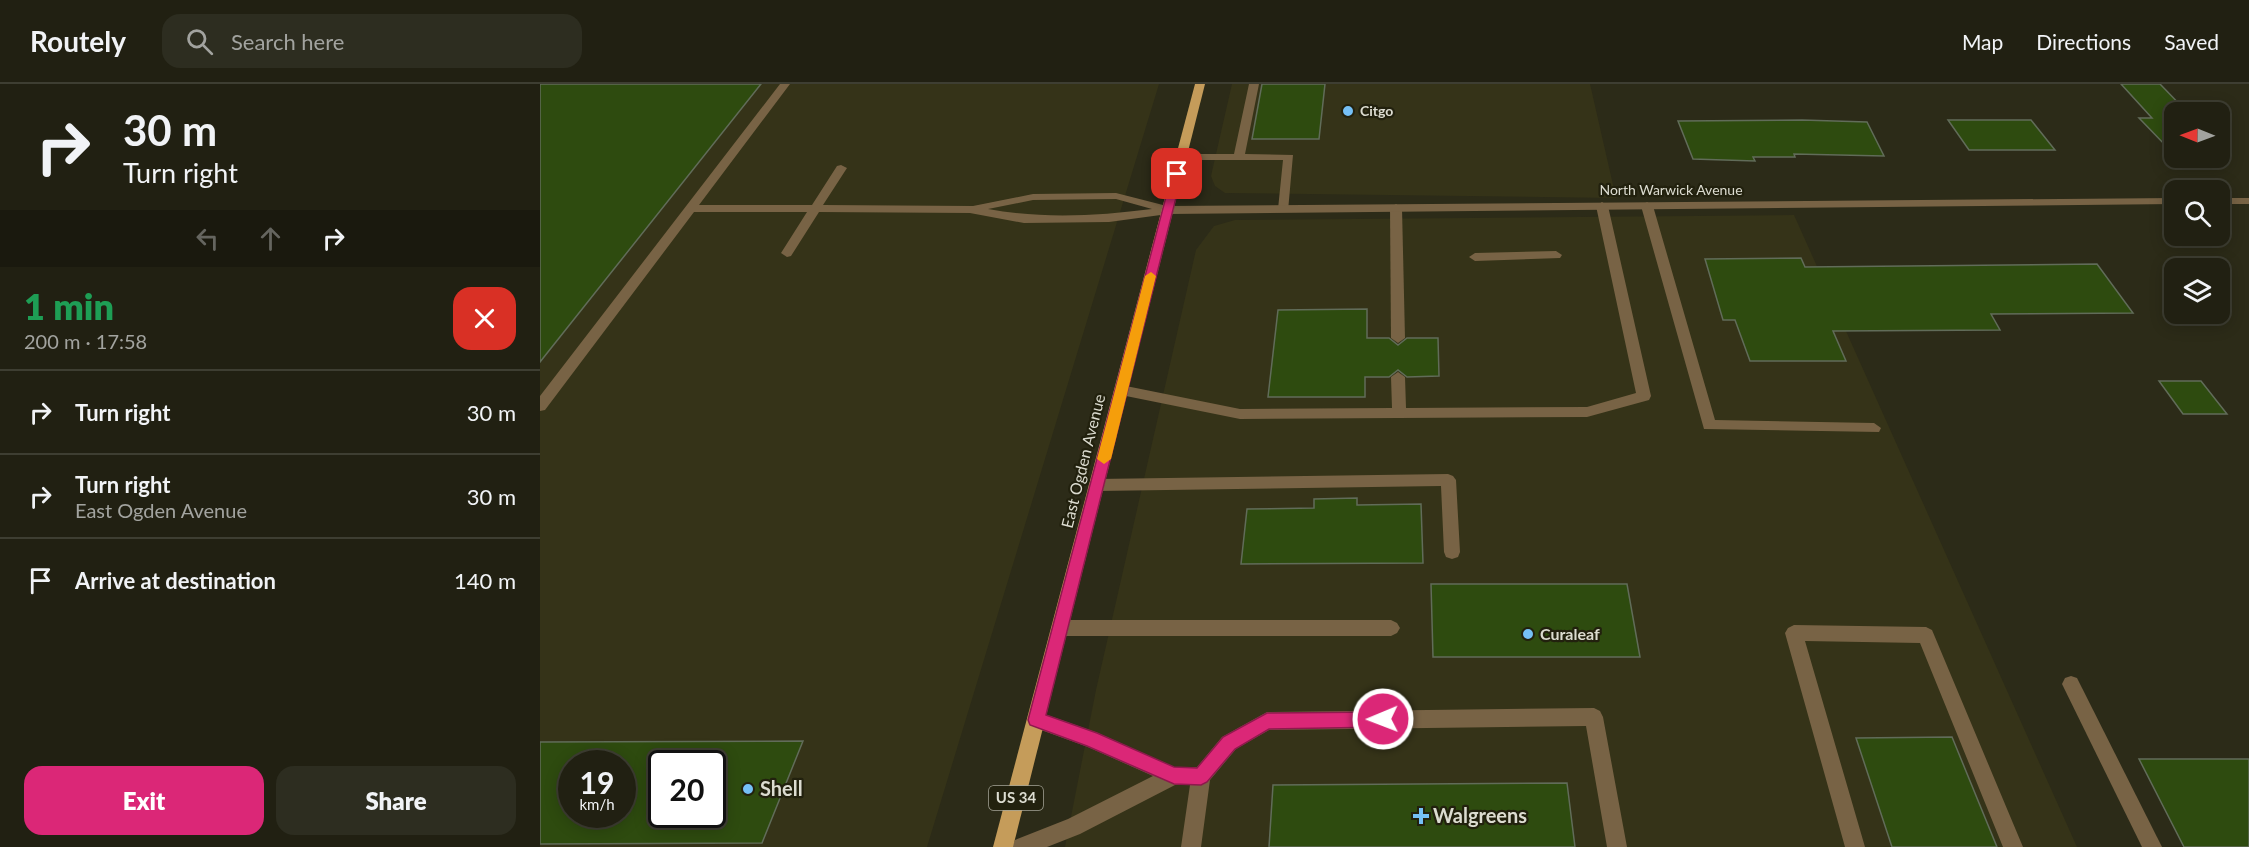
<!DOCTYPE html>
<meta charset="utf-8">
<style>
body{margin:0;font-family:Lato,sans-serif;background:#2d2d20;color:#f1f3f6;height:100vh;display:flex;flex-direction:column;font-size:22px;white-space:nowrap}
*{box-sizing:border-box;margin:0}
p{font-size:20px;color:#a2a39f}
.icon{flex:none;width:33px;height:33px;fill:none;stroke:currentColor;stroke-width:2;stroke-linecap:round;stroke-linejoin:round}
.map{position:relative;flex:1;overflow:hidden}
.details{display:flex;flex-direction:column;background:#212012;width:540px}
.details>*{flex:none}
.top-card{background:#212012;color:#f1f3f6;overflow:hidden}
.needle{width:39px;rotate:271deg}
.controls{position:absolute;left:1624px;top:18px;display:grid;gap:12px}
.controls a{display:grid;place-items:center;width:66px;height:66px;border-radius:12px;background:#212012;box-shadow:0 3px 15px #0003,0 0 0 2px #3e3e32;font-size:30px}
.speed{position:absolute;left:18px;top:666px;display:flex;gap:12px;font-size:30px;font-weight:700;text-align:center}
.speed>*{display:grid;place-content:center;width:78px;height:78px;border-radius:50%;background:#212012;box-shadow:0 3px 15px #0003,0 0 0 2px #3e3e32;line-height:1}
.speed small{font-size:15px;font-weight:400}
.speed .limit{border:3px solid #111;border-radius:9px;background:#fff;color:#111}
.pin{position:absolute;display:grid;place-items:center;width:51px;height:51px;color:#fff;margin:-26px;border-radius:12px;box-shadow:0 3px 9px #0006}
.me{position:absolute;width:66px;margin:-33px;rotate:269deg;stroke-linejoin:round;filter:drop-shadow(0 0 4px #0008)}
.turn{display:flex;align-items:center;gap:21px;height:126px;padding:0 24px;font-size:27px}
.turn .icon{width:78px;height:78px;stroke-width:2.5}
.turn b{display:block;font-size:42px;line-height:51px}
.lanes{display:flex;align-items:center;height:57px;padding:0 24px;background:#0003;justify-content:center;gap:30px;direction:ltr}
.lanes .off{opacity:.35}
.round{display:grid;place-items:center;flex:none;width:63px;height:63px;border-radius:18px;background:#2d2d20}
.overview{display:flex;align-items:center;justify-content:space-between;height:102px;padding:0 24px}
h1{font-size:36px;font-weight:800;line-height:45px;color:#1e9e55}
.primary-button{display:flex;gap:12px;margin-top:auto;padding:12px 24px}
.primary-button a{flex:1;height:69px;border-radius:18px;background:#db2777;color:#fff;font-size:24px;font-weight:800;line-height:69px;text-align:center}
.primary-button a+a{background:#2d2d20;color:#f1f3f6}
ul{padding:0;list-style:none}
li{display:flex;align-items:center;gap:18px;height:84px;padding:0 24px;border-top:2px solid #3e3e32}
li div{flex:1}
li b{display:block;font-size:22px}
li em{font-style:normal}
header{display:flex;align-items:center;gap:36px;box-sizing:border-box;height:84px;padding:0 30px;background:#212012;border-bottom:2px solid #3e3e32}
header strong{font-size:28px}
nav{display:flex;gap:33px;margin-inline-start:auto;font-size:21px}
.search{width:420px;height:54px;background:#2d2d20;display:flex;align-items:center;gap:15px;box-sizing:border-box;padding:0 21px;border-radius:18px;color:#a2a39f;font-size:22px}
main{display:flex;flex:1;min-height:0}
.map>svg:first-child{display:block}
.built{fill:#353318;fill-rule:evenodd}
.building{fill:#2e4b0f;stroke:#616c59;stroke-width:1.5;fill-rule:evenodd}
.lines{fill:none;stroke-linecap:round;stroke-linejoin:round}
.service{fill:#786345;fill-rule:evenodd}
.minor{fill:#786345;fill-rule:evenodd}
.primary{fill:#c59c5a;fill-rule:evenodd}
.route{fill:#db2777;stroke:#8e194d;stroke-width:1.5}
.slow{fill:#f59e0b}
.poi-dot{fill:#75c0f6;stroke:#22210e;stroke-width:2}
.labels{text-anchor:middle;stroke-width:4.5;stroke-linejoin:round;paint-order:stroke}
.far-poi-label{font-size:14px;font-weight:bold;fill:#dcdcd0;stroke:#22210e;text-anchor:start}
.far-street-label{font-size:14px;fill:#dcdcd0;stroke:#22210e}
.shield{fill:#22210e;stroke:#a4a496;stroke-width:1.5}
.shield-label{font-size:15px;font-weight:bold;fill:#dcdcd0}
.street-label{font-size:16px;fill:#dcdcd0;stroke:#22210e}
.poi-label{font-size:16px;font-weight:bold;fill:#dcdcd0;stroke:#22210e;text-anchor:start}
.near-poi-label{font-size:20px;font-weight:bold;fill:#dcdcd0;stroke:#22210e;text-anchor:start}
</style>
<header>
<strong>Routely</strong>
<div class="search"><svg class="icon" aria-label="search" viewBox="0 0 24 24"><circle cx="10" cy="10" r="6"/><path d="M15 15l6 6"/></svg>Search here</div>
<nav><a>Map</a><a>Directions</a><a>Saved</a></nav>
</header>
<main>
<section class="details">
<div class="top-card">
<div class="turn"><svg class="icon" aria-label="right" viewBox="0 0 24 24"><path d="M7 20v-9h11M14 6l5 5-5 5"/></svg><div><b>30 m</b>Turn right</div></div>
<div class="lanes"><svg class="icon off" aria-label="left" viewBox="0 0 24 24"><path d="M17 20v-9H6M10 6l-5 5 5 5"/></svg><svg class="icon off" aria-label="ahead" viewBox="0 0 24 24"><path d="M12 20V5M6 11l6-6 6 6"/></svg><svg class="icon" aria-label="right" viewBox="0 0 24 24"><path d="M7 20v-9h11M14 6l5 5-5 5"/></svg></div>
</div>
<div class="overview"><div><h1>1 min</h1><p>200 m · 17:58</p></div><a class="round" style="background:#d93025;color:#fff"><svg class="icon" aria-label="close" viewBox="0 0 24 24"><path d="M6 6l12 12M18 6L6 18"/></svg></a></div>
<ul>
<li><svg class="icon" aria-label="right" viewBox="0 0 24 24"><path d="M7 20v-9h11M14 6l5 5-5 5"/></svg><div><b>Turn right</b></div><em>30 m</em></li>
<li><svg class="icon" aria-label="right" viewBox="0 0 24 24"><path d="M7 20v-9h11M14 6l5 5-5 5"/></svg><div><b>Turn right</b><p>East Ogden Avenue</p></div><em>30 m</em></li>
<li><svg class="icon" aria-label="arrive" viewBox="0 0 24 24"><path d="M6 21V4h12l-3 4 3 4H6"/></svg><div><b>Arrive at destination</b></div><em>140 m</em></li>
</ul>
<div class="primary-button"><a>Exit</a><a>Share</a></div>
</section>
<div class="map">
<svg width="1709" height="763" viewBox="0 0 1709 763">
<rect width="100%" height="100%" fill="#2c2b18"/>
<!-- built -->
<g class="built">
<path d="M0 0H619L387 763H0ZM32 680H82V730H32ZM122 680H172V730H122Z"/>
<path d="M692 0H1050L1076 114 685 109 675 102 671 92Z"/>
<path d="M1254 131 1537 763H525L556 606 656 166 674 142 695 136Z"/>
</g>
<!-- building -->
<g class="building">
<path d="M0 0H221L0 278Z"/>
<path d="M722 0H785L779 55H712Z"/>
<path d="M1581 0H1620L1647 28H1635V65H1629L1599 34H1612Z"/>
<path d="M1262 36 1327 38 1344 72 1254 70 1255 73H1213L1215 77 1153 75 1138 37Z"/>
<path d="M1408 36H1491L1515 66H1429Z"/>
<path d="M1261 174 1265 183 1557 180 1593 229 1451 230 1460 246 1293 247 1306 277H1210L1195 236H1183L1165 175Z"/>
<path d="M827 225V254H849L858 261 867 254H898L899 292 867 293 858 286 849 293H825V313H728L738 226Z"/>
<path d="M1619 297H1661L1687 330H1643Z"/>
<path d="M817 414V421L881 420 883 479 701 480 707 425 774 424V415Z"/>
<path d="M891 500H1087L1100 573H893Z"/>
<path d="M1412 653 1457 763H1352L1316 654Z"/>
<path d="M263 657 222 759 0 760V658ZM32 680H82V730H32ZM122 680H172V730H122Z"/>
<path d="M1599 675H1709V763H1644Z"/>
<path d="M1027 699 1035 763H729L733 701Z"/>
</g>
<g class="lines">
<!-- service -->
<g class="service">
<path d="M240 0H250L159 121H272L297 82 301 81 307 84 283 121 433 122 493 110 576 109 623 121 634 126 628 130 569 138 484 139 430 129 279 128 251 172 247 173 241 169 267 128H154L5 326 0 327V312ZM576 115 612 125C557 132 502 135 448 125L493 116Z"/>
<path d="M709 0H719L705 70 753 71 748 127H740L738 125 743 76H641L636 73 641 70H694Z"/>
<path d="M1062 118 1068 122 1111 312 1109 316 1047 333 700 335 581 311 574 306 581 301 700 325 852 324 851 293 858 288 865 293 866 324 1047 323 1096 309 1056 122Z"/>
<path d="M1107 118 1113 122 1175 336 1334 339 1341 344 1339 348 1164 345 1101 122Z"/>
<path d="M856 120 862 124 865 254 858 259 851 254 850 124Z"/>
<path d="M1016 167 1022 171 1020 174 935 177 929 173 935 169Z"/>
<path d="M908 390 913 392 916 396 920 468 918 473 912 475 906 473 904 468 901 402 557 407 552 405 549 401 552 397 557 395Z"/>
<path d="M520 536H851L857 539 860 544 857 549 851 552H520L514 549 511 544 514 539Z"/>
<path d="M1254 541 1386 543 1392 546 1483 763H1463L1380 559 1265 557 1325 763H1305L1245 549 1248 544Z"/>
<path d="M1531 592 1537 594 1622 763H1602L1522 600 1525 594Z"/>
<path d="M1054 624 1060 627 1063 633 1087 763H1067L1046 642 729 646 696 665 670 696 661 763H641L650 701H635L540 750 507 763H472L475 756 528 735 613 692 548 663 490 642 487 636 490 630 496 627 558 649 634 683H657L682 653 727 628Z"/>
</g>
<!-- minor -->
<g class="minor">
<path d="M1635 114V120L628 130 622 126 628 122Z"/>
<rect x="1680" y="114" width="29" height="6"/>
</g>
<!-- primary -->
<path class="primary" d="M655 0H665L473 763H453Z"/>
</g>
<!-- route -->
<path class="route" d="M637 87 642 90 506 631 557 649 634 683 657 684 683 653 727 629 843 628 849 630 852 635 849 641 843 643 729 645 695 665 667 698 661 701 634 700 547 662 490 641 488 636 632 90Z"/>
<!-- slow -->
<path class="slow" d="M611 188 616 192 571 375 564 380 557 375 605 192Z"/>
<!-- markers -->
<g class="poi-dot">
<circle cx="808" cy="27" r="6"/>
<circle cx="988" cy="550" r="6"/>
<circle cx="208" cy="705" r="6"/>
<path d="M878 723h6v6h6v6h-6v6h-6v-6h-6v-6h6z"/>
</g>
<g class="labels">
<!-- far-poi labels -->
<g class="far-poi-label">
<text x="820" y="32">Citgo</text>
</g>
<!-- far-street labels -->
<g class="far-street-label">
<text x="1131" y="111">North Warwick Avenue</text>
</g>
<!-- shield labels -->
<rect class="shield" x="449" y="702" width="54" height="24" rx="4.5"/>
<g class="shield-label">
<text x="476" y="719">US 34</text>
</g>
<!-- street labels -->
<g class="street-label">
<text transform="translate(543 377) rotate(-76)" y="6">East Ogden Avenue</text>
</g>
<!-- poi labels -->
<g class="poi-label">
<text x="1000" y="556">Curaleaf</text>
</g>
<!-- near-poi labels -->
<g class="near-poi-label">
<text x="220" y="712">Shell</text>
<text x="893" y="739">Walgreens</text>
</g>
</g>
</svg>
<div class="controls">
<a><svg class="needle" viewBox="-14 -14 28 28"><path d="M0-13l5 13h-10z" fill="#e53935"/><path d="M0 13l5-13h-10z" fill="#a2a39f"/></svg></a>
<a><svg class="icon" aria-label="search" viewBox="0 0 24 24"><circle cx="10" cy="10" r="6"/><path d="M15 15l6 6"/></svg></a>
<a><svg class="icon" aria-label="layers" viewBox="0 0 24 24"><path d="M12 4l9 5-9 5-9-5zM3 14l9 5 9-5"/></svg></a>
</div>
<div class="speed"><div>19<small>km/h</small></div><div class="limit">20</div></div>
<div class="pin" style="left:637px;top:90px;background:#d93025"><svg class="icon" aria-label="arrive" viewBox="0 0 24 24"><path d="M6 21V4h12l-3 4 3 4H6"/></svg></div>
<svg class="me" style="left:843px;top:635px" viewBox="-20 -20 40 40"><circle r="17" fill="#db2777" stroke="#fff" stroke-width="3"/><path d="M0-11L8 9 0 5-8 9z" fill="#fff"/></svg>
</div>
</main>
